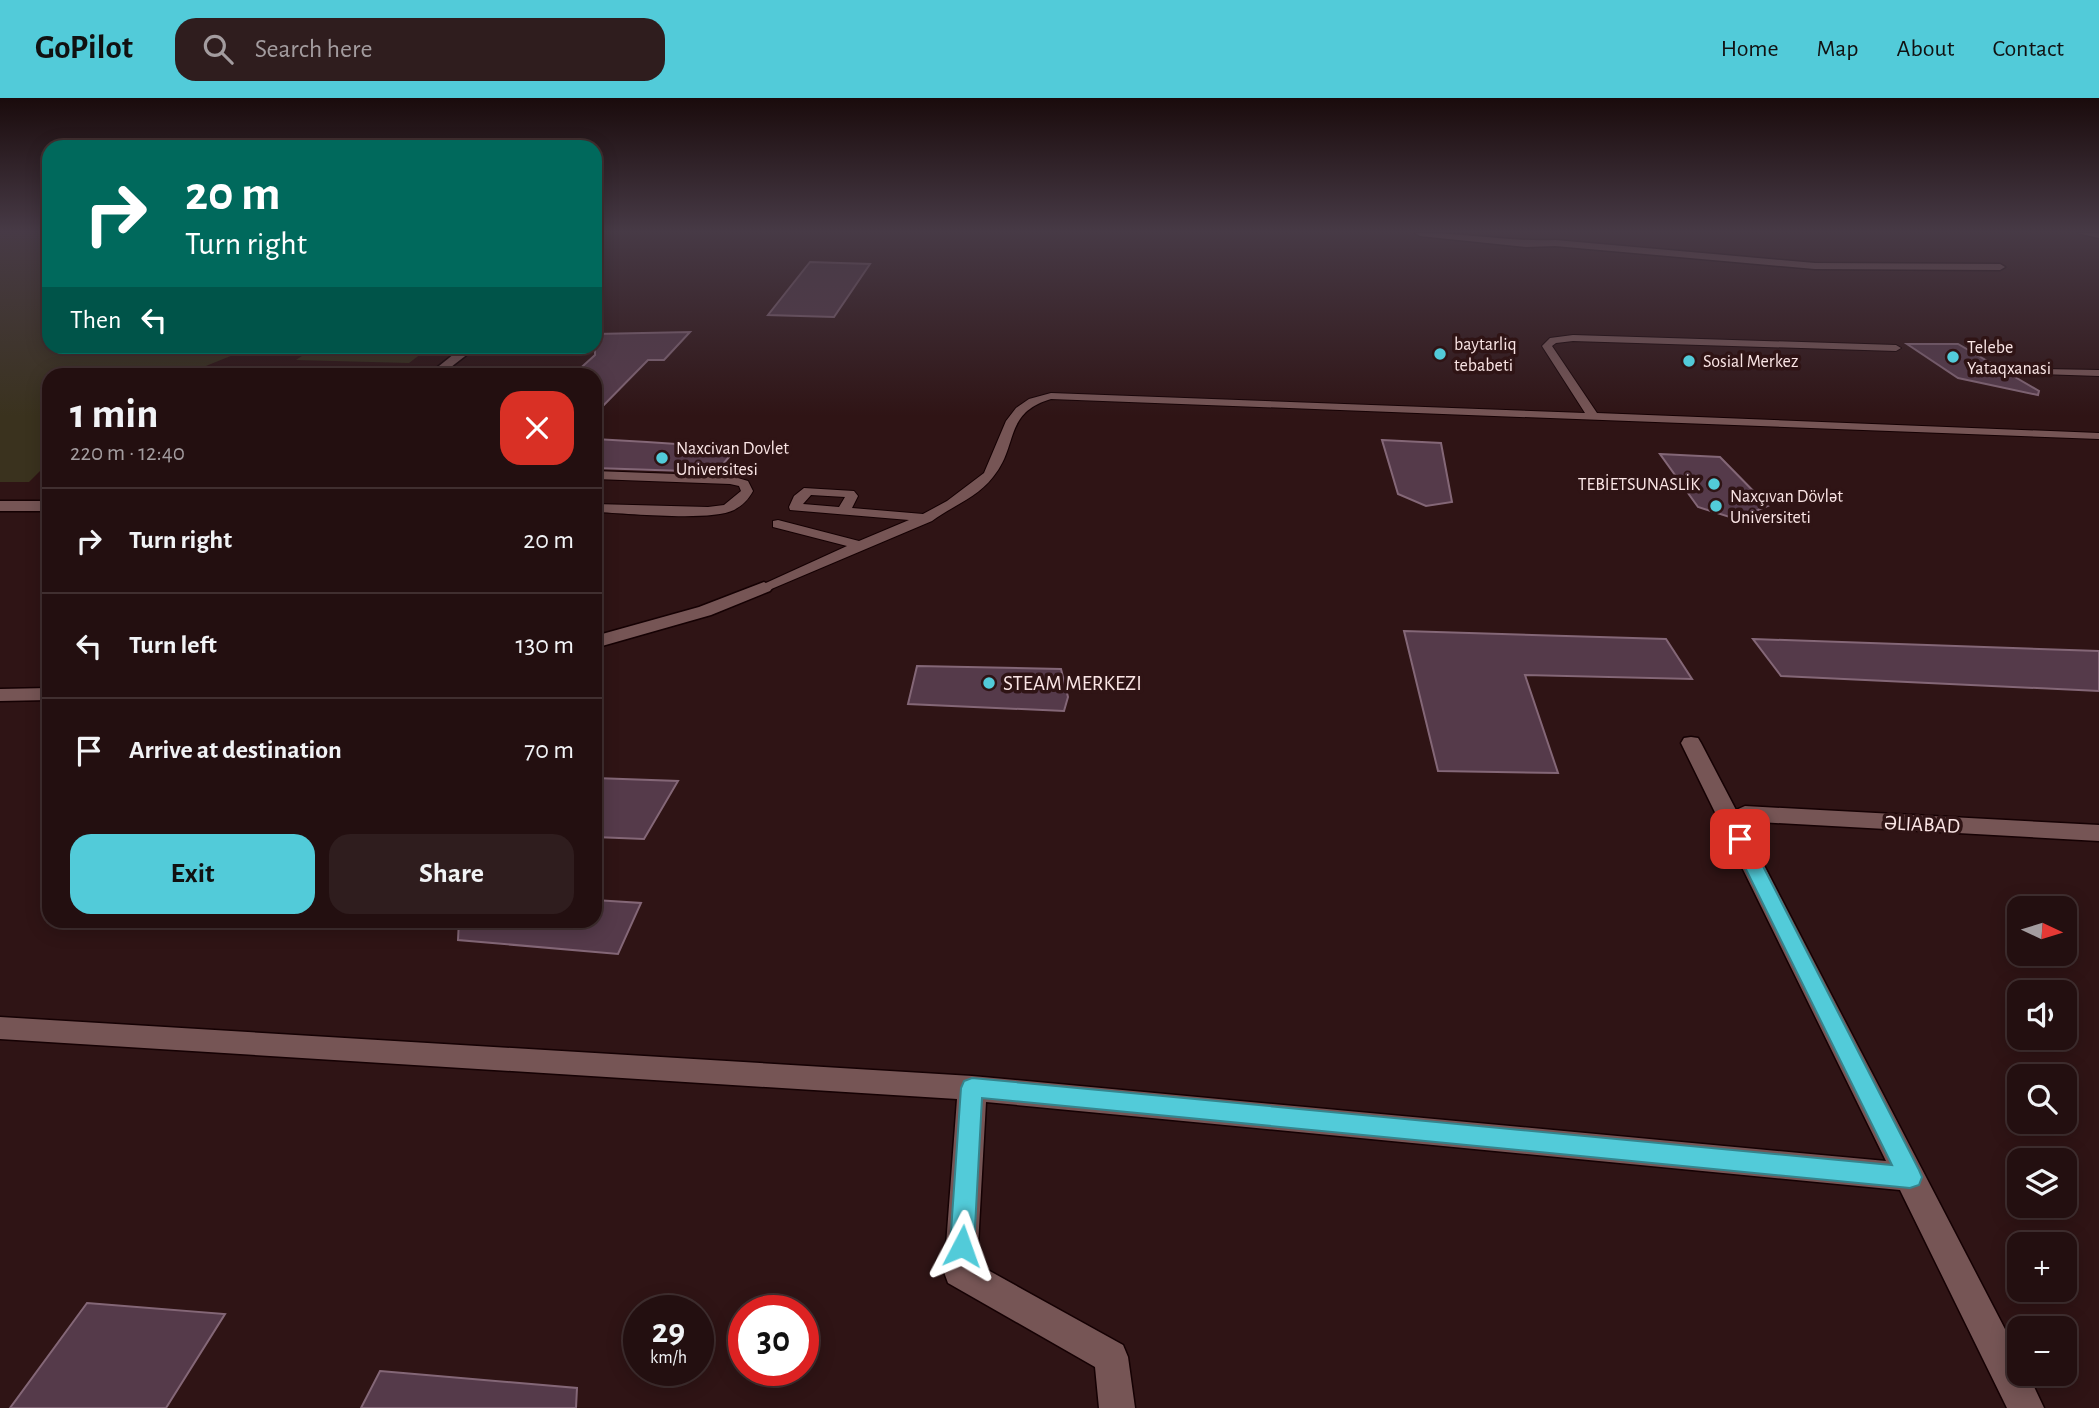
<!DOCTYPE html>
<meta charset="utf-8">
<style>
body{margin:0;font-family:"Alegreya Sans",sans-serif;background:#2f1d1e;color:#f1f3f6;height:100vh;display:flex;flex-direction:column;font-size:26px;white-space:nowrap}
*{box-sizing:border-box;margin:0}
p{font-size:23px;color:#a39c9f}
.icon{flex:none;width:38px;height:38px;fill:none;stroke:currentColor;stroke-width:2;stroke-linecap:round;stroke-linejoin:round}
.map{position:relative;flex:1;overflow:hidden}
.side{position:absolute;left:42px;top:270px;width:560px;height:560px;display:flex;flex-direction:column;background:#230f10;border-radius:21px;box-shadow:0 4px 18px #0003,0 0 0 2px #402f30}
.side>*{flex:none}
.guide{position:absolute;left:42px;top:42px;width:560px;height:214px;border-radius:21px;box-shadow:0 4px 18px #0003,0 0 0 2px #402f30;background:#00695c;color:#fff;overflow:hidden}
.needle{width:46px;rotate:94deg}
.controls{position:absolute;left:2007px;top:798px;display:grid;gap:14px}
.controls a{display:grid;place-items:center;width:70px;height:70px;border-radius:14px;background:#230f10;box-shadow:0 4px 18px #0003,0 0 0 2px #402f30;font-size:35px}
.speed{position:absolute;left:623px;top:1197px;display:flex;gap:14px;font-size:35px;font-weight:700;text-align:center}
.speed>*{display:grid;place-content:center;width:91px;height:91px;border-radius:50%;background:#230f10;box-shadow:0 4px 18px #0003,0 0 0 2px #402f30;line-height:1}
.speed small{font-size:18px;font-weight:400}
.speed .limit{border:10px solid #d22;background:#fff;color:#111}
.pin{position:absolute;display:grid;place-items:center;width:60px;height:60px;color:#fff;margin:-30px;border-radius:14px;box-shadow:0 4px 10px #0006}
.me{position:absolute;width:77px;margin:-38px;rotate:4deg;stroke-linejoin:round;filter:drop-shadow(0 0 5px #0008)}
.turn{display:flex;align-items:center;gap:24px;height:147px;padding:0 28px;font-size:32px}
.turn .icon{width:91px;height:91px;stroke-width:2.5}
.turn b{display:block;font-size:49px;line-height:60px}
.then{display:flex;align-items:center;height:66px;padding:0 28px;background:#0003;gap:14px;font-size:26px}
.round{display:grid;place-items:center;flex:none;width:74px;height:74px;border-radius:21px;background:#2f1d1e}
.overview{display:flex;align-items:center;justify-content:space-between;height:119px;padding:0 28px}
h1{font-size:42px;font-weight:600;line-height:52px}
.cta{display:flex;gap:14px;margin-top:auto;padding:14px 28px}
.cta a{flex:1;height:80px;border-radius:21px;background:#52cbd9;color:#111;font-size:28px;font-weight:600;line-height:80px;text-align:center}
.cta a+a{background:#2f1d1e;color:#f1f3f6}
ul{padding:0;list-style:none}
li{display:flex;align-items:center;gap:21px;height:105px;padding:0 28px;border-top:2px solid #402f30}
li div{flex:1}
li b{display:block;font-size:26px}
li em{font-style:normal}
header{display:flex;align-items:center;gap:42px;box-sizing:border-box;height:98px;padding:0 35px;background:#52cbd9;color:#111}
header strong{font-size:33px}
nav{display:flex;gap:38px;margin-inline-start:auto;font-size:24px}
.search{width:490px;height:63px;background:#2f1d1e;display:flex;align-items:center;gap:18px;box-sizing:border-box;padding:0 24px;border-radius:21px;color:#a39c9f;font-size:26px}
.map>svg:first-child{display:block}
.green{fill:#3a321e}
.building{fill:#553a4a;stroke:#846777;stroke-width:2}
.lines{fill:none;stroke-linecap:round;stroke-linejoin:round}
.lane-casing{stroke:#150103;stroke-width:2}
.street-casing{stroke:#150103;stroke-width:3}
.lane{fill:#765555;fill-rule:evenodd}
.street{fill:#765555;fill-rule:evenodd}
.route{fill:#52cbd9;stroke:#35848d;stroke-width:2}
.poi-dot{fill:#52cbd9;stroke:#2f1415;stroke-width:2.5}
.labels{text-anchor:middle;stroke-width:7;stroke-linejoin:round;paint-order:stroke}
.far-poi-label{font-size:18px;fill:#fae5e5;stroke:#2f1415;text-anchor:start}
.poi-label{font-size:21px;fill:#fae5e5;stroke:#2f1415;text-anchor:start}
.street-label{font-size:21px;fill:#fae5e5;stroke:#2f1415}
</style>
<header>
<strong>GoPilot</strong>
<div class="search"><svg class="icon" aria-label="search" viewBox="0 0 24 24"><circle cx="10" cy="10" r="6"/><path d="M15 15l6 6"/></svg>Search here</div>
<nav><a>Home</a><a>Map</a><a>About</a><a>Contact</a></nav>
</header>
<div class="map">
<svg width="2099" height="1310" viewBox="0 0 2099 1310">
<rect width="100%" height="100%" fill="#2f1415"/>
<!-- green -->
<g class="green">
<path d="M0 135H49V248L253 249 186 276H49V364L29 384H0Z"/>
<path d="M315 249V248L430 249 409 265 296 262Z"/>
</g>
<!-- building -->
<g class="building">
<path d="M810 164 870 166 834 219 768 217Z"/>
<path d="M690 234 664 262H648L595 316V276H574L595 257V236Z"/>
<path d="M1907 246H1958L2039 293 2038 297 1958 280Z"/>
<path d="M595 341 647 344 737 350 716 374 595 370Z"/>
<path d="M1382 342 1441 345 1452 404 1426 408 1398 396Z"/>
<path d="M1660 356 1720 359 1768 408 1736 421 1698 409Z"/>
<path d="M1404 533 1666 541 1692 581 1525 577 1558 675 1438 673Z"/>
<path d="M1753 541 2099 553V593L1781 578Z"/>
<path d="M917 568 1061 571 1068 599 1064 613 908 606Z"/>
<path d="M595 680 678 683 644 741 595 739Z"/>
<path d="M595 802 641 805 618 856 458 842 459 822H595Z"/>
<path d="M87 1205 225 1216 166 1310H10Z"/>
<path d="M380 1273 577 1290 576 1310H361Z"/>
</g>
<g class="lines">
<!-- lane casing -->
<g class="lane-casing">
<g id="lane">
<path d="M1573 237 1896 247 1901 250 1896 253 1573 243 1556 245 1552 248 1597 315 2099 335V341L1051 301C1003 315 1019 348 993 379 977 400 952 408 932 423L769 492H759L757 489 847 448 773 429V423L778 422 859 443 909 422 790 412 789 409 794 398 804 390 854 393 858 398 852 410 923 416 947 403 984 375 1006 323 1016 310 1029 301 1051 295 1585 315 1542 248 1550 240ZM811 397 845 399 839 409 803 406Z"/>
<path d="M2044 271 2099 272V278L2040 276V272Z"/>
<path d="M595 373 731 378 748 383 753 393C748 402 743 407 734 412 710 424 625 415 595 414V406L708 409 724 407 741 393 739 388 730 386 595 381Z"/>
</g>
</g>
<!-- street casing -->
<g class="street-casing">
<g id="street">
<path d="M1415 135C1462 134 1508 144 1555 142L1815 165 2000 166 2005 169 2000 172 1815 171 1555 148 1526 149 1420 138Z"/>
<path d="M2078 135H2099V140Z"/>
<path d="M464 248H478L442 276H429Z"/>
<rect x="0" y="403" width="49" height="10"/>
<path d="M764 484 773 489 770 493 711 517 595 550V538L699 509Z"/>
<path d="M49 590V602L0 603V591Z"/>
<path d="M1691 639 1698 640 1701 645 1736 712 1745 708 2099 727V743L1741 723 2020 1260V1276H2028L2044 1310H2007L1900 1092 986 1004 977 1166 1123 1247 1128 1259 1135 1310H1099L1095 1269 948 1185 944 1174 957 1001 0 941V919L972 978 1886 1063 1681 645 1684 640Z"/>
</g>
</g>
<!-- lane -->
<use href="#lane" class="lane"/>
<!-- street -->
<use href="#street" class="street"/>
</g>
<!-- sky -->
<linearGradient id="sky" x2="0" y2="1"><stop stop-color="#1a0b0c"/><stop offset="0.42" stop-color="#473a46"/><stop offset="1" stop-color="#473a46" stop-opacity="0"/></linearGradient>
<rect width="2099" height="318" fill="url(#sky)"/>
<!-- route -->
<path class="route" d="M1740 735 1749 741 1919 1072 1922 1079 1919 1087 1910 1090 982 1000 974 1148 970 1156 962 1160 953 1156 950 1148 961 990 964 983 972 980 1892 1067 1731 741Z"/>
<!-- markers -->
<g class="poi-dot">
<circle cx="1440" cy="256" r="7"/>
<circle cx="1953" cy="259" r="7"/>
<circle cx="1689" cy="263" r="7"/>
<circle cx="662" cy="360" r="7"/>
<circle cx="1714" cy="386" r="7"/>
<circle cx="1716" cy="408" r="7"/>
<circle cx="989" cy="585" r="7"/>
</g>
<g class="labels">
<!-- far-poi labels -->
<g class="far-poi-label">
<text x="1454" y="252">baytarliq<tspan x="1454" dy="21">tebabeti</tspan></text>
<text x="1967" y="255">Telebe<tspan x="1967" dy="21">Yataqxanasi</tspan></text>
<text x="1703" y="269">Sosial Merkez</text>
<text x="676" y="356">Naxcivan Dovlet<tspan x="676" dy="21">Universitesi</tspan></text>
<text x="1700" y="392" text-anchor="end">TEBİETSUNASLİK</text>
<text x="1730" y="404">Naxçıvan Dövlət<tspan x="1730" dy="21">Universiteti</tspan></text>
</g>
<!-- poi labels -->
<g class="poi-label">
<text x="1003" y="592">STEAM MERKEZI</text>
</g>
<!-- street labels -->
<g class="street-label">
<text transform="translate(1922 726) rotate(3)" y="7">ƏLIABAD</text>
</g>
</g>
</svg>
<div class="controls">
<a><svg class="needle" viewBox="-14 -14 28 28"><path d="M0-13l5 13h-10z" fill="#e53935"/><path d="M0 13l5-13h-10z" fill="#a39c9f"/></svg></a>
<a><svg class="icon" aria-label="sound" viewBox="0 0 24 24"><path d="M4 9h4l5-4v14l-5-4H4zM17 9q2 3 0 6"/></svg></a>
<a><svg class="icon" aria-label="search" viewBox="0 0 24 24"><circle cx="10" cy="10" r="6"/><path d="M15 15l6 6"/></svg></a>
<a><svg class="icon" aria-label="layers" viewBox="0 0 24 24"><path d="M12 4l9 5-9 5-9-5zM3 14l9 5 9-5"/></svg></a>
<a>+</a>
<a>−</a>
</div>
<div class="speed"><div>29<small>km/h</small></div><div class="limit">30</div></div>
<div class="pin" style="left:1740px;top:741px;background:#d93025"><svg class="icon" aria-label="arrive" viewBox="0 0 24 24"><path d="M6 21V4h12l-3 4 3 4H6"/></svg></div>
<svg class="me" style="left:962px;top:1148px" viewBox="-20 -20 40 40"><path d="M0-17L14 15 0 8-14 15z" fill="#52cbd9" stroke="#fff" stroke-width="4"/></svg>
<div class="guide">
<div class="turn"><svg class="icon" aria-label="right" viewBox="0 0 24 24"><path d="M7 20v-9h11M14 6l5 5-5 5"/></svg><div><b>20 m</b>Turn right</div></div>
<div class="then">Then<svg class="icon" aria-label="left" viewBox="0 0 24 24"><path d="M17 20v-9H6M10 6l-5 5 5 5"/></svg></div>
</div>
<section class="side">
<div class="overview"><div><h1>1 min</h1><p>220 m · 12:40</p></div><a class="round" style="background:#d93025;color:#fff"><svg class="icon" aria-label="close" viewBox="0 0 24 24"><path d="M6 6l12 12M18 6L6 18"/></svg></a></div>
<ul>
<li><svg class="icon" aria-label="right" viewBox="0 0 24 24"><path d="M7 20v-9h11M14 6l5 5-5 5"/></svg><div><b>Turn right</b></div><em>20 m</em></li>
<li><svg class="icon" aria-label="left" viewBox="0 0 24 24"><path d="M17 20v-9H6M10 6l-5 5 5 5"/></svg><div><b>Turn left</b></div><em>130 m</em></li>
<li><svg class="icon" aria-label="arrive" viewBox="0 0 24 24"><path d="M6 21V4h12l-3 4 3 4H6"/></svg><div><b>Arrive at destination</b></div><em>70 m</em></li>
</ul>
<div class="cta"><a>Exit</a><a>Share</a></div>
</section>
</div>
